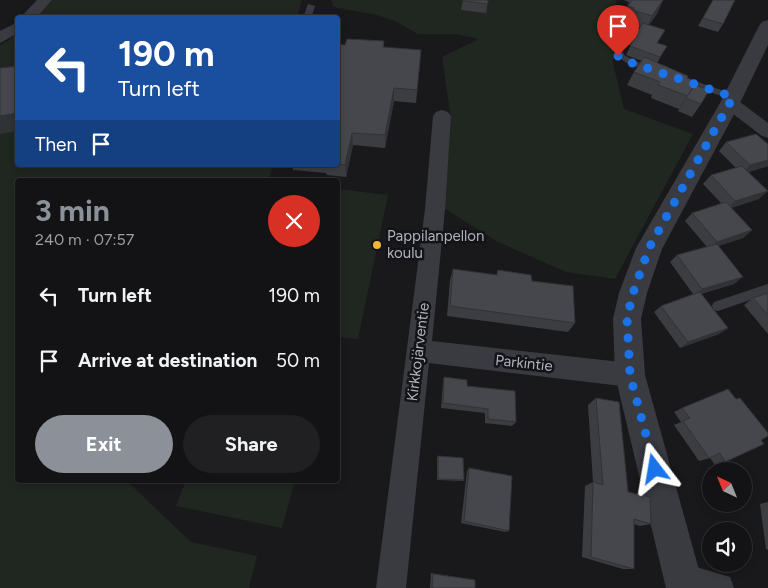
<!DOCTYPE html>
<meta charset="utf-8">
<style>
body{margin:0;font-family:Figtree,sans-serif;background:#202022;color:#f1f3f6;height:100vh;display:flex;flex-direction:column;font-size:19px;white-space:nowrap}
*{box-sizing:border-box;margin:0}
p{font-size:16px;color:#9d9ea0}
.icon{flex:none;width:28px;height:28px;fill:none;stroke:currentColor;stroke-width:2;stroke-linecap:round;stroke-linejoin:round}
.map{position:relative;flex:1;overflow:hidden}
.panel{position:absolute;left:15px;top:178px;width:325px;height:305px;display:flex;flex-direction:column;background:#131315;border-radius:5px;box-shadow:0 2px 8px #0003,0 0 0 1px #323234}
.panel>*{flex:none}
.banner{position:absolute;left:15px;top:15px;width:325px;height:152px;border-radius:5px;box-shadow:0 2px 8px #0003,0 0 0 1px #323234;background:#1a4fa0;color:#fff;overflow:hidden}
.needle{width:32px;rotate:317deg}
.fabs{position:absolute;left:702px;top:462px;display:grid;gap:10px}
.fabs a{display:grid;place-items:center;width:50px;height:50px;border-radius:50%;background:#131315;box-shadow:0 2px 8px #0003,0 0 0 1px #323234;font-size:25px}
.pin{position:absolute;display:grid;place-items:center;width:42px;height:42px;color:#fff;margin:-51px -21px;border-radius:50% 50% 50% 0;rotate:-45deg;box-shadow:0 0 5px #0007}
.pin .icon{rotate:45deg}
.me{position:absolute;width:55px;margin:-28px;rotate:346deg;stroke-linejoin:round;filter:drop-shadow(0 0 4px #0008)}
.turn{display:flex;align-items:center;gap:18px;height:105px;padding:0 20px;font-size:22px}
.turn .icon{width:65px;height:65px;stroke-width:2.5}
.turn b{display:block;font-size:35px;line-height:42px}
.then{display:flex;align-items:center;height:48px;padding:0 20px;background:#0003;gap:10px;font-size:19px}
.round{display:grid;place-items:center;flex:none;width:52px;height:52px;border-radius:26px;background:#202022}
.headline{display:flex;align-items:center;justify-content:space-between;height:85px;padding:0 20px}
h1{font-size:30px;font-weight:700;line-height:38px;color:#8c9099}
.cta{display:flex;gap:10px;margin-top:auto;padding:10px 20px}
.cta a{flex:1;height:58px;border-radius:30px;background:#8c9099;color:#fff;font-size:20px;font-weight:700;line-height:58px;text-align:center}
.cta a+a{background:#202022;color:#f1f3f6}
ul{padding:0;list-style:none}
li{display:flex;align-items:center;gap:15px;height:65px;padding:0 20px}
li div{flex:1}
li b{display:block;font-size:19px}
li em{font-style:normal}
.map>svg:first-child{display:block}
.green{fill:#1f2720}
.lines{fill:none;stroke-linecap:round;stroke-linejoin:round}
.service{fill:#3a3b41;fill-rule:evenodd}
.minor{fill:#3a3b41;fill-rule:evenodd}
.tertiary{fill:#3a3b41;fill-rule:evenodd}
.wall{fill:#3c3d41}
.shaded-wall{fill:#313235}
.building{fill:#46474c;stroke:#313235}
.route{stroke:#1a73e8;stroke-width:9;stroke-dasharray:0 16.2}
.poi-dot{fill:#f2b43b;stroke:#141417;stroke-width:2}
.labels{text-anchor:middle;stroke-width:5;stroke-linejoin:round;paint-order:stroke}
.poi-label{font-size:15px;fill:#acb1bb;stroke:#141417;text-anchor:start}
.street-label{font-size:15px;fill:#acb1bb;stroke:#141417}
</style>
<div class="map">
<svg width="768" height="588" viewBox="0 0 768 588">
<rect width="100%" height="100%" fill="#19191c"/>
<!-- green -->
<g class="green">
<path d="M53 0H302L297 17 34 18Z"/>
<path d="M331 0H616L613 63 624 109 693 134 615 279 566 272 496 241 444 208 451 119 442 57 479 39 456 34H418L395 21 377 15 338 8 333 6Z"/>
<path d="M17 32 18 165H273L269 180H18V480H126L191 542 257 556 249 588H0V45L8 41Z"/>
<path d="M338 189 388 195 358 339 338 337Z"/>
<path d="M186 480H295L282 528 176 506Z"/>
</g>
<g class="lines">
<!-- service -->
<g class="service">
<path d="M308 4 315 6 311 18H303Z"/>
<path d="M615 21 622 23 621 45 624 55 635 61 656 68V72C649 73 643 70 637 67 614 60 607 45 615 21Z"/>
<path d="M680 76 736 95 737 97 733 100 677 81 676 79Z"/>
<path d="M768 284V294L718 311 714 310 712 306 714 302Z"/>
</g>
<!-- minor -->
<g class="minor">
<path d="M37 0H52L36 18H20Z"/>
<path d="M18 22V33L0 43V31Z"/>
<path d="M730 97 736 99 768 123V138L762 136 724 107 721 103 724 99Z"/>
<path d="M442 110 448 112 451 116 445 209 432 341 630 363 639 367 642 375 639 383 630 387 429 363 406 588H376L425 209 433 116 436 112Z"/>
<path d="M683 563 730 577 734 588H672L668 578 672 567Z"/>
</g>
<!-- tertiary -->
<path class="tertiary" d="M768 20V45L740 103 662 249 647 293 641 319 645 375 704 588H666L615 375 613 319 619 293 636 248 720 103 759 26 762 22Z"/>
</g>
<!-- wall -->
<g class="wall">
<path d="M463 0H488L486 13 461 10Z"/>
<path d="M624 0H663L657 14 649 25 658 43 667 46 657 63 687 78 688 96 679 109 651 98 652 95 627 85 634 72 642 61 626 55 631 45H629L634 36 640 27 627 23 628 21 622 19 629 2Z"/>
<path d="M713 0 723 24 718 32 698 26Z"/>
<path d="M384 41V47L420 63 416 103 394 101 385 148 353 145 346 177 327 175 326 173 293 170 292 165H338V44L345 45Z"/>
<path d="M695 85 701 104 692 117 678 111Z"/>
<path d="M726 142 768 144V166L749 172 759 199 731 208 752 230 743 238 718 246 734 284 701 294 728 328 719 334 680 348 654 312 661 306 693 294 670 262 677 255 707 247 685 221 692 213 722 204 703 184 711 175 736 168 719 151Z"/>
<path d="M453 269 496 275 498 270 532 281 575 323 568 332 447 316 450 280Z"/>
<path d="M768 293V334L744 305 753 298Z"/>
<path d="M444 377 467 386 516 422 512 426 485 423V413L441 408 443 382Z"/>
<path d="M596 398 628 492 651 524 640 526 634 524V569H623L582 557 585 486 593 482 588 405Z"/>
<path d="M682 408 761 440 725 462 715 465 710 458 699 461 674 425 681 422 674 412Z"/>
<path d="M438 456 464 480 463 481 437 480V458Z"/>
<path d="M469 468 509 531 505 532 461 523 467 471Z"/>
<path d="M768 502V550L766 549 760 504Z"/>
<path d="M431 573 475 580V588H430Z"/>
</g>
<!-- shaded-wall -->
<g class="shaded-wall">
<path d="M663 0 657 14 646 29 652 16Z"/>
<path d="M421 50 420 63 416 103 417 90Z"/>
<path d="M394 88V101L385 148V135Z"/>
<path d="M18 113V131L0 134V116Z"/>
<path d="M352 133 353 145 346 177 345 165Z"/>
<path d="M768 160V166L742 174 750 165Z"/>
<path d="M768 191 759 199 727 209 735 201Z"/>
<path d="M752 230 743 238 709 249 717 242Z"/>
<path d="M743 277 734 284 694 295 702 289Z"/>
<path d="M728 328 719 334 680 348 688 342Z"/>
</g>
<!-- building -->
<g class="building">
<path d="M463 0H488V4L463 1Z"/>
<path d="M632 0H663L652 16 633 10 634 8 628 6Z"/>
<path d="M713 0H735L723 24 703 18Z"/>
<path d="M643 23 665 30 657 43 667 46 660 57 630 46 636 36H634Z"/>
<path d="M347 39 384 41 383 47 421 50 417 90 394 88 385 135 352 133 345 165 338 164V44L345 45Z"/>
<path d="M644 57 688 76 687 78 696 81 688 96 658 85 660 82 634 72Z"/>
<path d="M18 66V113L0 116V68Z"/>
<path d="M695 85 709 90 701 104 686 98Z"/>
<path d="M756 134 768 144V160L750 165 726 142Z"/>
<path d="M742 166 768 191 735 201 711 175Z"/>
<path d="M726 202 752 230 717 242 692 213Z"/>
<path d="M717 244 743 277 702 289 677 255Z"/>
<path d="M453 269 497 275 498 270 531 275 532 281 573 286 575 323 450 306Z"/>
<path d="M700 292 728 328 688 342 661 306Z"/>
<path d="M768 293V315L753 298Z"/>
<path d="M444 377 467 380V386L515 391 516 422 488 419V409L443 403Z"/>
<path d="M728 389 736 399 740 398 768 433V436L761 440 764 444 725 462 720 453 709 458 683 421 690 418 682 408Z"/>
<path d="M596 398 619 402 628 492 650 497 651 524 634 519V569L591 557 593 482 603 485Z"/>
<path d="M438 456 463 458 464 480 438 479Z"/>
<path d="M469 468 512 476 509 531 464 521Z"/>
<path d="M433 574 475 580V588H432Z"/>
</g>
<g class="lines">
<!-- route -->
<path class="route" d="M618 56 623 60 733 97 649 248 633 293 627 318 630 375 655 469"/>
</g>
<!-- markers -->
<circle class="poi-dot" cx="377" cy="245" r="5"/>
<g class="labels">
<!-- poi labels -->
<g class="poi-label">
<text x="387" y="241">Pappilanpellon<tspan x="387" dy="17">koulu</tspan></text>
</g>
<!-- street labels -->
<g class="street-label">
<text transform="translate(418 352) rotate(-83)" y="5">Kirkkojärventie</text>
<text transform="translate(524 363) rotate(6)" y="5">Parkintie</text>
</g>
</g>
</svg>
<div class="fabs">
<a><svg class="needle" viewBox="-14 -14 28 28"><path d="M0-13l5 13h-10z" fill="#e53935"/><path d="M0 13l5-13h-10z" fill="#9d9ea0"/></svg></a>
<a><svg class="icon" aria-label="sound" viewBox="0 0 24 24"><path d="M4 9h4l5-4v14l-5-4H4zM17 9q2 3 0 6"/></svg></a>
</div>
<div class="pin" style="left:618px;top:56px;background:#d93025"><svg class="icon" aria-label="arrive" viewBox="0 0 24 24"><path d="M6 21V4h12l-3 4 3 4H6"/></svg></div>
<svg class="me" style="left:655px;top:469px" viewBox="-20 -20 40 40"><path d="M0-17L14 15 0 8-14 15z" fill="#1a73e8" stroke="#fff" stroke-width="4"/></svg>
<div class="banner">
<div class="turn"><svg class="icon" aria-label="left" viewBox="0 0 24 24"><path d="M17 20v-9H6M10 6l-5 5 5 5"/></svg><div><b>190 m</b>Turn left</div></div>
<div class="then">Then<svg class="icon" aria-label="arrive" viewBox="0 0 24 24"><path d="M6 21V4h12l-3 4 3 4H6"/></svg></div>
</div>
<section class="panel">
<div class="headline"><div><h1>3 min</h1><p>240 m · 07:57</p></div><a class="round" style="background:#d93025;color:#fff"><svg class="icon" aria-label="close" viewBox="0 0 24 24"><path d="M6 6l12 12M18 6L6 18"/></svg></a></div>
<ul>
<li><svg class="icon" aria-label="left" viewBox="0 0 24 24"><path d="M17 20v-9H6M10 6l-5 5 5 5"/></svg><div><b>Turn left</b></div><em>190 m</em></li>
<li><svg class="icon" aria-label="arrive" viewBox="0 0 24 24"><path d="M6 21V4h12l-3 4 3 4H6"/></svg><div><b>Arrive at destination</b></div><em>50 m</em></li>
</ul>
<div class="cta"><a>Exit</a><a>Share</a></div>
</section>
</div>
